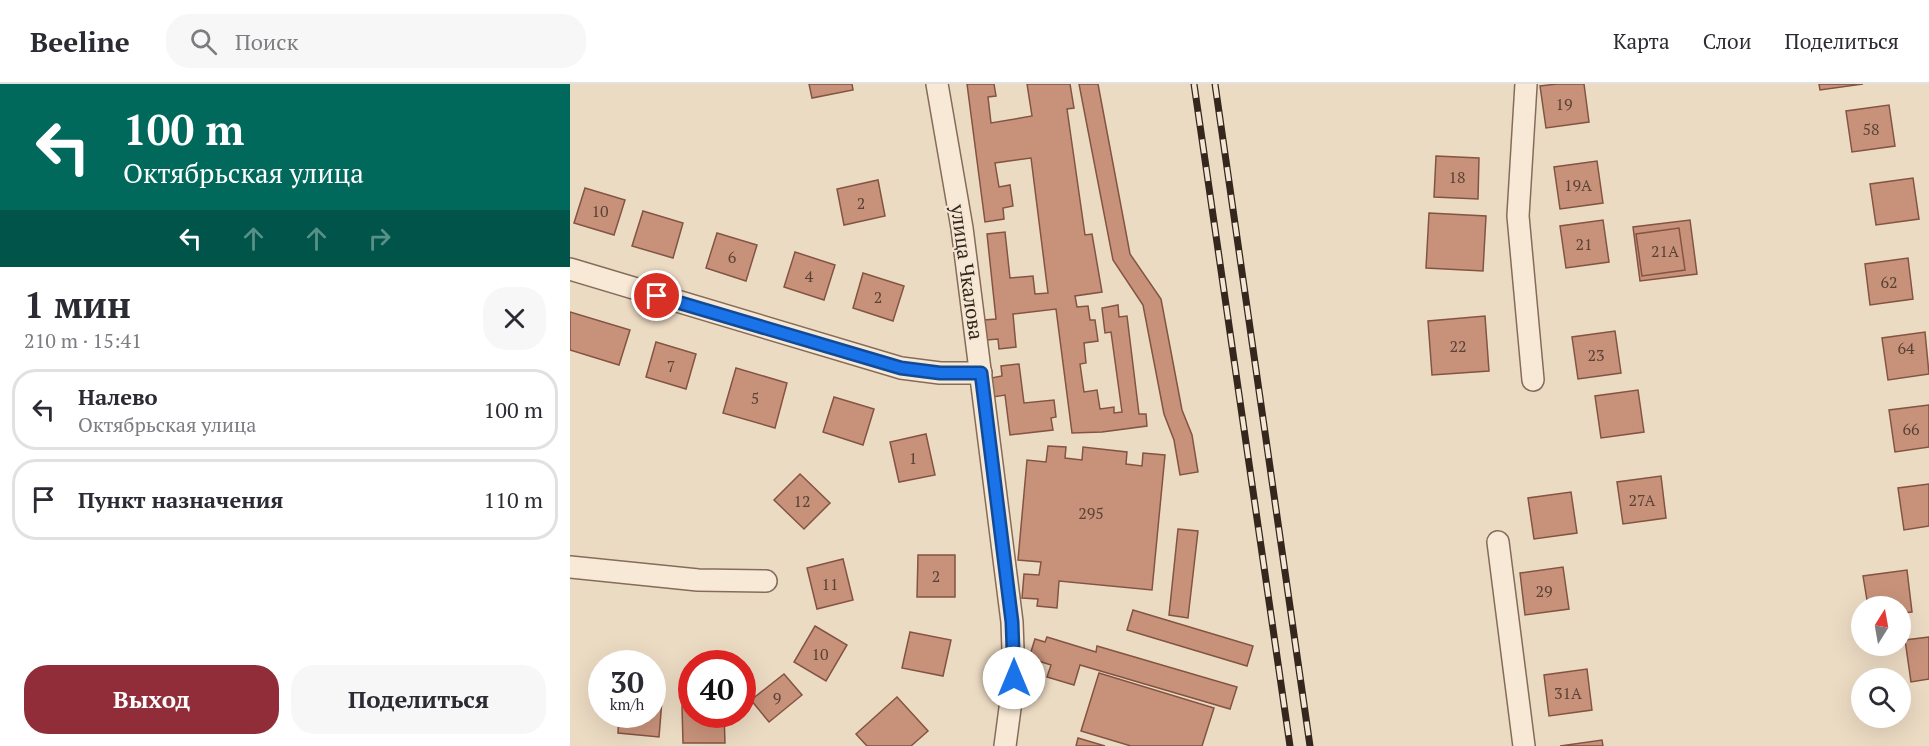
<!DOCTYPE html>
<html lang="ru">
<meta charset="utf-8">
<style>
body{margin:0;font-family:"PT Serif",serif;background:#f7f7f7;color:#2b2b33;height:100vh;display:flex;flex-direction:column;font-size:22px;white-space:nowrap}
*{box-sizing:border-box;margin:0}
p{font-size:20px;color:#7c7c81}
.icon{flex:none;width:33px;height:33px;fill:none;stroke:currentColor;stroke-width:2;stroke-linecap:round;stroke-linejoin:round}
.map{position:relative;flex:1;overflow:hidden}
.drawer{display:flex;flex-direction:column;background:#fff;width:570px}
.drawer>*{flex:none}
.top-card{background:#00695c;color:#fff;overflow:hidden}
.needle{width:39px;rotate:11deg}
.fabs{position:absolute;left:1281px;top:512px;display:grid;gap:12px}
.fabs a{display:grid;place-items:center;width:60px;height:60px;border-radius:50%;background:#fff;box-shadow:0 6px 24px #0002;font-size:30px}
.speed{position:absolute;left:18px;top:566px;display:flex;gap:12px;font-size:30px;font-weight:700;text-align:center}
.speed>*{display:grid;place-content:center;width:78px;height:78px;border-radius:50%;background:#fff;box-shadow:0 6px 24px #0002;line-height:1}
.speed small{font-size:15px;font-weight:400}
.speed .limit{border:9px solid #d22;background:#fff;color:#111}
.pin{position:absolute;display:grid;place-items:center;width:51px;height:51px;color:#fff;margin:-26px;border:3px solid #fff;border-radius:50%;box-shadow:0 2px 6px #0007}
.me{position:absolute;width:66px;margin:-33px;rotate:0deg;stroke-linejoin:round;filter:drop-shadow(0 0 4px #0008)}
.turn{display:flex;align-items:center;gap:21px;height:126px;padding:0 24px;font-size:27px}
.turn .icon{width:78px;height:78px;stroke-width:2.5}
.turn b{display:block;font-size:42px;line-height:51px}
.lanes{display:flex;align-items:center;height:57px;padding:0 24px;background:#0003;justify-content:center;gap:30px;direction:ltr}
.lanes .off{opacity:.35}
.round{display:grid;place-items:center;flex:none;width:63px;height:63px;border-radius:24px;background:#f7f7f7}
.head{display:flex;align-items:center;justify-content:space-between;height:102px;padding:0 24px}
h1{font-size:36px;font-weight:800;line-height:45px}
.cta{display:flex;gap:12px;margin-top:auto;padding:12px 24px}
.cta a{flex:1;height:69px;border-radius:24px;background:#912d39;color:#fff;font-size:24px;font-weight:800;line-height:69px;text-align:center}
.cta a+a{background:#f7f7f7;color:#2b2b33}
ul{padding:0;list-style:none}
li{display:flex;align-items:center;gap:18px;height:81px;margin:0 12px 9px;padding:0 12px;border:3px solid #e1e1e2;border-radius:24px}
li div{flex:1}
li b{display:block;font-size:22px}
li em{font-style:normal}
header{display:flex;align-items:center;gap:36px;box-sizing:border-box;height:84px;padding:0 30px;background:#fff;border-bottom:2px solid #e1e1e2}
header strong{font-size:28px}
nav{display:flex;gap:33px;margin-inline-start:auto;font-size:21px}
.search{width:420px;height:54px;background:#f7f7f7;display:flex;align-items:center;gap:15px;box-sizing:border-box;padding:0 21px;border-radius:24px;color:#7c7c81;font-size:22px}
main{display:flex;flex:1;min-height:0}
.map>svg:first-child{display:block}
.building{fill:#c8927a;stroke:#835442;stroke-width:1.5}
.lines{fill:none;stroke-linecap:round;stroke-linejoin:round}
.minor-casing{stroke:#856c5a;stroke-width:24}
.minor{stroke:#f7e9d5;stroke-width:21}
.rail-casing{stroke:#35271e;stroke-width:7}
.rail{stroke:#f3e6d2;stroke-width:4.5;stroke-dasharray:14;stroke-linecap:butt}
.route-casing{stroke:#114b97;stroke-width:15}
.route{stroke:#1a73e8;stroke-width:10}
.labels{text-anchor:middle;stroke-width:4.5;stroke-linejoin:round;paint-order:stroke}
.number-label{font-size:16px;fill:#5a4235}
.street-label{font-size:20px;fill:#35271e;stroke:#f3e6d2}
</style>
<header>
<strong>Beeline</strong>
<div class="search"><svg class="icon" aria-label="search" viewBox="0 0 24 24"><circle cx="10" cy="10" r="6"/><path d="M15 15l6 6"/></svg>Поиск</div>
<nav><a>Карта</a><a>Слои</a><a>Поделиться</a></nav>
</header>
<main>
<section class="drawer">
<div class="top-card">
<div class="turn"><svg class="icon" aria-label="left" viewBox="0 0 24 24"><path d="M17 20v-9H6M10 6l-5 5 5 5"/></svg><div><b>100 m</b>Октябрьская улица</div></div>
<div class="lanes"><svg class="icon" aria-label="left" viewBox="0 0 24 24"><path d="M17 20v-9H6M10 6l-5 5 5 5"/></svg><svg class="icon off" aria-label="ahead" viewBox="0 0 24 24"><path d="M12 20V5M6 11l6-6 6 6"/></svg><svg class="icon off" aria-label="ahead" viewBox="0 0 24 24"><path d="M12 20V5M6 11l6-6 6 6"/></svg><svg class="icon off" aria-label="right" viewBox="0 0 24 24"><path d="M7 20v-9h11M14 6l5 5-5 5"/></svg></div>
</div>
<div class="head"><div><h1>1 мин</h1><p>210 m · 15:41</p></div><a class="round"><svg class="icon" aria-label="close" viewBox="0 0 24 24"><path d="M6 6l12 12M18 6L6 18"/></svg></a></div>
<ul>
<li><svg class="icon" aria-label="left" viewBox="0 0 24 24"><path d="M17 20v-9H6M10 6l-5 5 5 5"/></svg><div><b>Налево</b><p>Октябрьская улица</p></div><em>100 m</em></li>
<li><svg class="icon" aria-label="arrive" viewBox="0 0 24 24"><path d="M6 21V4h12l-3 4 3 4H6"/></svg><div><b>Пункт назначения</b></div><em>110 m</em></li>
</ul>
<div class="cta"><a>Выход</a><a>Поделиться</a></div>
</section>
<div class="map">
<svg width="1359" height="662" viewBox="0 0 1359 662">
<rect width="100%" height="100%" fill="#ecdbc3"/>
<!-- building -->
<g class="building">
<path d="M239 0H282L283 6 242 14Z"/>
<path d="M397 0H424L426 12 418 13 421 39 462 32 457 0H500L504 24 497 25 515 151 522 150 532 208 505 212 507 223 518 222 520 236H525L528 257 514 259 516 279 510 280 514 308 527 306 530 325 544 323V329L552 328 541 248 535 249 532 224 548 221 549 233 557 232 569 330H576L577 342 532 348 502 349 486 225 443 230 446 263 429 265 428 255 417 256 414 236 426 235 417 150 435 148 440 194 463 192 465 210 478 209 461 74 425 79 429 103 440 101 443 122 433 124 434 135 415 138Z"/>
<path d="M509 0H528L560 170 591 215 612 326 622 351 628 388 610 391 604 356 594 330 573 221 543 176Z"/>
<path d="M987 0H1014L1019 38 976 44 970 2Z"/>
<path d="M1249 0H1293L1250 6Z"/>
<path d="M1319 21 1325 62 1282 68 1276 27Z"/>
<path d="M866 72 909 74 908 115 864 113Z"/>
<path d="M1027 77 1033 119 990 125 984 83Z"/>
<path d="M1343 94 1349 135 1306 141 1300 100Z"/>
<path d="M308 96 315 132 274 141 267 105Z"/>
<path d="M15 104 55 116 44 151 4 139Z"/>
<path d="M73 127 113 139 103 174 62 162Z"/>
<path d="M859 129 916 132 913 187 856 184Z"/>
<path d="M1033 136 1039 178 996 184 990 142Z"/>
<path d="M1120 136 1127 190 1070 197 1063 143Z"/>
<path d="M1109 144 1115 186 1072 192 1066 150Z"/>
<path d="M147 149 187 161 176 197 136 184Z"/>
<path d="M225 168 265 181 254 216 214 203Z"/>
<path d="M1338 174 1343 215 1300 221 1295 180Z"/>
<path d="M293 189 334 202 323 237 283 224Z"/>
<path d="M0 228 60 246 49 281 0 266Z"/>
<path d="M915 232 919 287 862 291 858 237Z"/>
<path d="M1045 247 1051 289 1008 295 1002 253Z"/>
<path d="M1355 248 1359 290 1318 296 1312 254Z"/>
<path d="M86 258 126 270 116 305 76 293Z"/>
<path d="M449 280 454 319 484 316 486 333 481 334 483 346 440 351 435 311 423 313 421 294 432 292 431 282Z"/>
<path d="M166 284 217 299 205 344 153 329Z"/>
<path d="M1068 306 1074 348 1031 354 1025 312Z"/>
<path d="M264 313 304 325 293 361 253 348Z"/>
<path d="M1359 321V363L1325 368 1319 326Z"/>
<path d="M356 350 365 391 329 398 320 358Z"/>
<path d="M478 362 496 363 495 374 512 376 513 363 557 368 556 380 572 382 573 369 595 371 582 506 489 497 487 524 467 522 468 515 452 514 454 490 469 491 471 478 448 476 457 376 476 378Z"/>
<path d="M230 390 260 419 234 445 204 416Z"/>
<path d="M1091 392 1096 434 1053 440 1047 398Z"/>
<path d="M1359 400V442L1334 446 1328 404Z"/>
<path d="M1001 408 1007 449 964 455 958 414Z"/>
<path d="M608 445 628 447 618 534 599 531Z"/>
<path d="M348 471H385V513H347Z"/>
<path d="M273 475 283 516 247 525 237 484Z"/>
<path d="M993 483 999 525 955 531 950 489Z"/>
<path d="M1337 486 1342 528 1330 529V522H1298L1293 492Z"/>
<path d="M563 526 683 562 677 582 557 546Z"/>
<path d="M245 542 277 561 256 597 224 578Z"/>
<path d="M340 548 381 556 373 592 332 584Z"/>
<path d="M477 553 526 568 527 562 667 603 660 625 510 581 504 601 477 593 481 581 459 574 465 555 475 558Z"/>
<path d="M1359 553V595L1341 598 1335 556Z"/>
<path d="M1017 585 1022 626 979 632 974 591Z"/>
<path d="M529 589 644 624 632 662H561L511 647Z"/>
<path d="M214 590 232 611 199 638 181 616Z"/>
<path d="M327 613 358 647 341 662H297L286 650Z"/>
<path d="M82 615 92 616 89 653 48 649 49 630H82Z"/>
<path d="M112 622H122V630H154L155 659H113Z"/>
<path d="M508 654 535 662H506Z"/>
<path d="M1032 656 1033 662H990Z"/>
</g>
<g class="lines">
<!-- minor casing -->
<g class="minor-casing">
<g id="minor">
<path d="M367 0 392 144 442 538 444 594 435 662"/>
<path d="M956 0 948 132 963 296"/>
<path d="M0 185 331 284 370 289H411"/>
<path d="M928 458 954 662"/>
<path d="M0 483 128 496 196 497"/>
</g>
</g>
<!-- minor -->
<use href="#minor" class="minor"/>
<!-- rail casing -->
<g class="rail-casing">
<g id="rail">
<path d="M624 0 720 662"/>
<path d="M645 0 740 662"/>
</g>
</g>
<!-- rail -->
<use href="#rail" class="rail"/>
</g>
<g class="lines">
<!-- route casing -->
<g class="route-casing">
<path id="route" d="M87 212 331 284 370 289H411L442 538 444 594"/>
</g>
<!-- route -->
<use href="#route" class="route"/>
</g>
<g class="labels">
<!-- number labels -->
<g class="number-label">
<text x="994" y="26">19</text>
<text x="1301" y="51">58</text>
<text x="887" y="99">18</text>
<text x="1008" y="107">19А</text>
<text x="291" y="125">2</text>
<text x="30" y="133">10</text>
<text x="1014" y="166">21</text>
<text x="1095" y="173">21А</text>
<text x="162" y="179">6</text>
<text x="239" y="198">4</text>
<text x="1319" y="204">62</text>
<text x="308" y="219">2</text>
<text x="888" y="268">22</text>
<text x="1336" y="270">64</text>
<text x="1026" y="277">23</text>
<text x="101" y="288">7</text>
<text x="185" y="320">5</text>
<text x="1341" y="351">66</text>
<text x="343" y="380">1</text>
<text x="1072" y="422">27А</text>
<text x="232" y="423">12</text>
<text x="521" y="435">295</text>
<text x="366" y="498">2</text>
<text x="260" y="506">11</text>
<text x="974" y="513">29</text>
<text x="250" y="576">10</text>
<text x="998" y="615">31А</text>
<text x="207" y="620">9</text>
</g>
<!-- street labels -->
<g class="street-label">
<text transform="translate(397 188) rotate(82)" y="7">улица Чкалова</text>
</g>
</g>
</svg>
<div class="fabs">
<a><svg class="needle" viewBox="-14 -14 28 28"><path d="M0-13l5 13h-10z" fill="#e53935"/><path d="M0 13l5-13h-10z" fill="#7c7c81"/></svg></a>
<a><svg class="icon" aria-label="search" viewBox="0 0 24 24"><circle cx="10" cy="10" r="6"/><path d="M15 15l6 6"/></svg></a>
</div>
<div class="speed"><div>30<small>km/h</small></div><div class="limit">40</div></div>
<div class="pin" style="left:87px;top:212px;background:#d93025"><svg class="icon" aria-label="arrive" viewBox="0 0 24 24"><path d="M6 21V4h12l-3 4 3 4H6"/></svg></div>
<svg class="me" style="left:444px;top:594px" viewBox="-20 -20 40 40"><circle r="19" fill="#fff"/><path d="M0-13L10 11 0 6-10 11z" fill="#1a73e8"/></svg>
</div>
</main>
